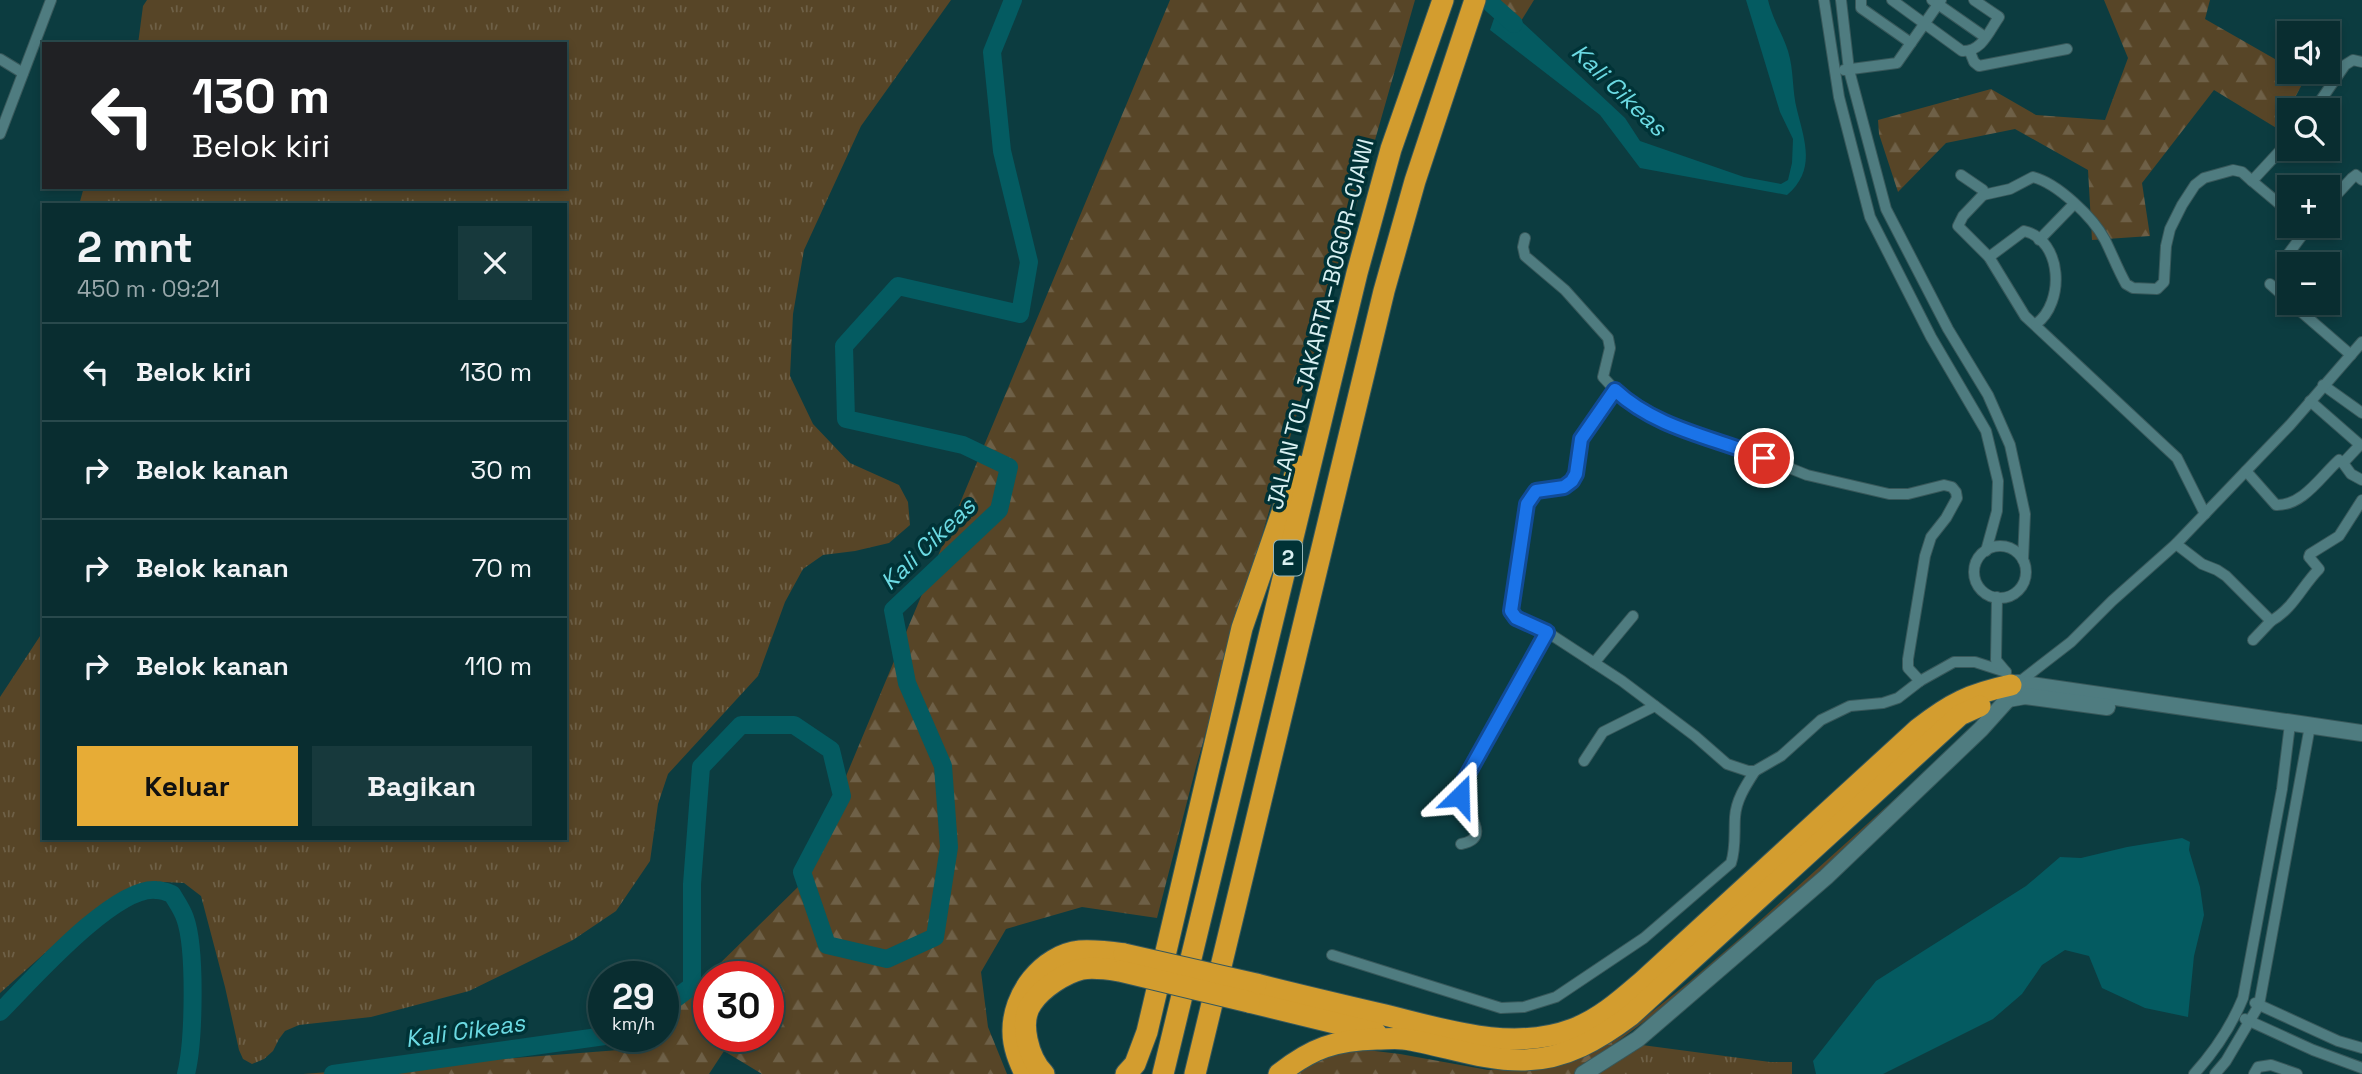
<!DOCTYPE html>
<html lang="id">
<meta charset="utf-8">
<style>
body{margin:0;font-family:"Space Grotesk",sans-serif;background:#17393c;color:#f1f3f6;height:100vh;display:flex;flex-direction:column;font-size:26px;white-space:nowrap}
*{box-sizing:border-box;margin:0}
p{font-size:23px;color:#99a8ab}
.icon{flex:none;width:38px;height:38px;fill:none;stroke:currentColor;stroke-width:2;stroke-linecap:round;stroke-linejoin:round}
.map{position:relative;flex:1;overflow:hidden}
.details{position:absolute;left:42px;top:203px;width:525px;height:637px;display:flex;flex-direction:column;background:#092d30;border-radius:0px;box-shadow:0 4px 10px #0003,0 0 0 2px #29494c}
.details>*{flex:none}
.hud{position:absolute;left:42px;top:42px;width:525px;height:147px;border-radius:0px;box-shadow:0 4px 10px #0003,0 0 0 2px #29494c;background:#202124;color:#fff;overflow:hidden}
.controls{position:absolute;left:2277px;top:21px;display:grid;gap:14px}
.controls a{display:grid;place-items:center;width:63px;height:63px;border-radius:0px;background:#092d30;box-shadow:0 4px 10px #0003,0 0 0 2px #29494c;font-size:35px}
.speed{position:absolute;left:588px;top:961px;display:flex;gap:14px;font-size:35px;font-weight:700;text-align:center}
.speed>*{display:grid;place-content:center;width:91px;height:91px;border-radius:50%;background:#092d30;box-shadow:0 4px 10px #0003,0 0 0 2px #29494c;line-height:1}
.speed small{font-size:18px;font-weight:400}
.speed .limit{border:10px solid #d22;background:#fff;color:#111}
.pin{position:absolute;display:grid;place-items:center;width:60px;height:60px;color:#fff;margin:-30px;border:4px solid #fff;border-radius:50%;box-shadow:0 2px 7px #0007}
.me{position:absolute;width:77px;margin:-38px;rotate:22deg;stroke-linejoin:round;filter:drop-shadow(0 0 5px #0008)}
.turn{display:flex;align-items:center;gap:24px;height:147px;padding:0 35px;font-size:32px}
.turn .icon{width:91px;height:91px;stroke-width:2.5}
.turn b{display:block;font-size:49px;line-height:60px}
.round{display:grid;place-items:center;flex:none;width:74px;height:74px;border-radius:0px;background:#17393c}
.head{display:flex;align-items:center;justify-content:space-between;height:119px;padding:0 35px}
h1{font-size:42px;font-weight:800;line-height:52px}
.button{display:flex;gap:14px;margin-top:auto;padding:14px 35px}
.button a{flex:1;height:80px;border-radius:0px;background:#e7ac36;color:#111;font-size:28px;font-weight:800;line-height:80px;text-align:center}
.button a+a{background:#17393c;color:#f1f3f6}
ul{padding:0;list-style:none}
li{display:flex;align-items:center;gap:21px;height:98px;padding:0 35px;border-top:2px solid #29494c}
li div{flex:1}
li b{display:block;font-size:26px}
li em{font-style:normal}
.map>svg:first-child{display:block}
.grass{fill:url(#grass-tufts)}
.forest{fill:url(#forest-firs);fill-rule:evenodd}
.water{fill:#045b61}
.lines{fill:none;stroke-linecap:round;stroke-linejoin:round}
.river{stroke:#045b61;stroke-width:18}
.street-casing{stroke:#38585a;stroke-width:12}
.secondary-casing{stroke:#38585a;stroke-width:18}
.highway-casing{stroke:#38585a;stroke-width:23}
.street{stroke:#4f7c80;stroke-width:10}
.secondary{stroke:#4f7c80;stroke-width:16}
.highway{stroke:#d39d2f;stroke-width:21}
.highway-bridge-casing{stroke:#38585a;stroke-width:23;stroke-linecap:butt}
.highway-bridge{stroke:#d39d2f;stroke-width:21}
.route-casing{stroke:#114b97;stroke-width:18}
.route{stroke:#1a73e8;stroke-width:12}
.labels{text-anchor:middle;stroke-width:7;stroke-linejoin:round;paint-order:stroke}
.shield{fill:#003236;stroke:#97b7ba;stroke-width:2}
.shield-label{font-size:21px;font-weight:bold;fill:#d8f0f2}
.street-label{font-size:23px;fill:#d8f0f2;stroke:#003236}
.water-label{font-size:24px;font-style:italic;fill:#6bdae3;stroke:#003236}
</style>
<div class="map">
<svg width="2362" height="1074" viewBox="0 0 2362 1074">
<defs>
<pattern id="grass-tufts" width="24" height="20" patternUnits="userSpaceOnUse" patternTransform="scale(1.75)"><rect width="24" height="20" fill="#574527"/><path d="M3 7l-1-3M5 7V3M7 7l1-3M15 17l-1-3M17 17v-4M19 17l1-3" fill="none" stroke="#6e6047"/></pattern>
<pattern id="forest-firs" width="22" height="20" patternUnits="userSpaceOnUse" patternTransform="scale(1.75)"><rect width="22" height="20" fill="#574527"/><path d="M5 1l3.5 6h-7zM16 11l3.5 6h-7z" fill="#6e6047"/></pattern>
</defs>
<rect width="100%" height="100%" fill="#0c3c40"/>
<!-- grass -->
<g class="grass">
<path d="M147 0H951L861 126 804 250 793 314 790 376 813 424 850 463 899 485 908 502 910 525 889 543 855 551 823 555 803 569 785 602 758 676 668 774 658 804 650 861 616 911 573 940 469 991 371 1017 299 1025 285 1031 279 1039 273 1051 264 1059 252 1064 243 1059 239 1050 225 987 201 896 184 883 164 882 125 891 72 929 0 993V697L44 630V838H565V205H79L84 187H565V44H138L143 6Z"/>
<path d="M1642 1045 1770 1062H1792V1074H1594Z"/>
</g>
<!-- forest -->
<g class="forest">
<path d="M1170 0H1415L1196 767 1157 918 1082 907 1006 929 981 972 988 1027 1007 1074H762L724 1051 709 1074H303L632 1049 646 1036H663V1019L801 884ZM709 976H768V1036H709Z"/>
<path d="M1501 0H1534L1521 21 1499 4Z"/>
<path d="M2104 0H2210L2205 19 2289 67V72H2296L2306 77 2278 129 2214 90 2142 183 2150 236 2092 240 2088 170 2015 129 1946 143 1898 192 1879 134 1878 120 1991 89 2036 115 2105 120 2128 58Z"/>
<path d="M1967 734 1747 939 1692 986 1574 1074H1287L1350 1048 1400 1054 1488 1070 1568 1063 1623 1035 1689 982 1745 934Z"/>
</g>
<!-- water -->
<g class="water">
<path d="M1746 0H1768C1773 20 1782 33 1788 51 1794 70 1792 91 1797 110 1805 142 1816 170 1787 195L1640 168 1600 115 1490 30 1499 4 1521 21 1625 118 1640 141 1744 177 1781 184 1788 180 1792 163 1793 139 1780 112Z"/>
<path d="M2182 838 2190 842 2189 850 2200 887 2204 915 2194 956 2188 1017 2145 1008 2102 988 2089 956 2065 950 2042 965 2022 994 1993 1019 1883 1074H1816L1813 1061 1876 981 2026 886 2060 857 2081 858 2127 847Z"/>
</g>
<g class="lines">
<!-- river -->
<g class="river">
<path d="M1487 0 1514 24"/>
<path d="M663 1008 692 986V884L701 767 741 725H794L831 750 842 796 802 872 827 945 887 959 935 937 949 847 943 766 907 683 893 610 999 510 1009 467 963 445 846 419 844 346 898 286 1020 314 1029 262 1002 151 992 52 1013 0"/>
<path d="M0 1012C30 982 114 886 156 890 161 890 167 892 172 894 176 901 182 909 185 918 196 948 194 1042 186 1074"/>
<path d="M333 1074 605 1036"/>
</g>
<!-- street casing -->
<g class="street-casing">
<g id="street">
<path d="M1824 0 1839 97 1870 217 1931 337 1986 431 1998 481 1997 511 1986 551"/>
<path d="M1841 0 1849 70 1886 209 1948 329 1988 395 2010 445 2025 514 2023 560"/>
<path d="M1861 0V8L1911 43"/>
<path d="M1892 0 1962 51C1982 52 1989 31 1999 17L1974 0"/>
<path d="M1932 0 1985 37"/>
<path d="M1970 52 1974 62 1979 66 2067 49"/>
<path d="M0 59 23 73"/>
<path d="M1844 70 1897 63 1941 0"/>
<path d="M2314 110 2345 65 2353 60 2362 62"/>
<path d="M0 134 51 0"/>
<path d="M1961 175 1983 190V195L1963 216 1958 226 1989 257 2025 316 2177 458 2205 514"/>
<path d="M2252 181 2289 212"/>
<path d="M1983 195 2010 189 2033 177C2057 183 2093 217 2105 240 2112 254 2118 270 2126 284L2133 288 2157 289 2164 282 2166 246 2170 229 2182 205 2195 185 2204 178 2233 170 2242 172 2252 181 2289 141"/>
<path d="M2328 204 2352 178 2356 175 2362 180"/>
<path d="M1525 238 1523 247 1525 256 1565 290 1608 338 1610 348 1603 377 1615 390 1581 439 1576 474 1572 481 1564 487 1536 491 1527 504 1511 608 1512 615 1547 632 1622 681 1695 736 1727 764 1748 771H1755L1781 756 1821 720 1850 706 1883 703 1898 698 1920 681 1954 662H1975L2006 672"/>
<path d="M2039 240 2074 204"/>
<path d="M1989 257 2024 231C2063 240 2065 303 2036 324"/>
<path d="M2286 257 2309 226"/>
<path d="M2270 284 2289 301"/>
<path d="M2291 303 2351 355"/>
<path d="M2323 385 2362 413"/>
<path d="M1615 390 1626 400 1654 418 1691 434 1742 449 1807 475 1889 494H1908L1944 485 1952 487 1956 492 1957 498 1946 518 1931 537 1925 556 1908 659V668L1920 681"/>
<path d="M2343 463 2351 474 2362 480"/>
<path d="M2246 471 2276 505C2303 506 2321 476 2339 460L2343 463 2359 446 2358 443 2310 401"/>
<path d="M2176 544 2202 564 2217 570 2226 576 2271 621C2293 609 2302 586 2319 569L2309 557 2310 554 2339 536 2362 500"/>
<circle cx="2000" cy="572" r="26"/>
<path d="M1997 597 1996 660 2006 672"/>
<path d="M2253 640 2271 621"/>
<path d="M1594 663 1633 616"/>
<path d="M2018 683 2071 642 2112 601 2176 544 2290 425 2362 342"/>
<path d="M1584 761 1603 732 1655 706"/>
<path d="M1461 844C1496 837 1460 808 1460 788L1547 632"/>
<path d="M1332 955 1501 1008 1524 1007 1556 997 1644 938 1731 863C1736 848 1734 833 1735 817 1736 800 1746 785 1755 771"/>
<path d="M2255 1003 2338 1041 2362 1048"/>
<path d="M2245 1019 2313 1050 2362 1068"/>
<path d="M2194 1074C2215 1051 2231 1027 2243 998L2282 789 2290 724"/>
<path d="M2215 1074 2226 1061 2259 1005 2310 726"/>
<path d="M2254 1074 2258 1067 2271 1065 2297 1074"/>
</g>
</g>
<!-- secondary casing -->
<g class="secondary-casing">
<g id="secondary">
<path d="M2011 686 2018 683 2362 733"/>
<path d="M2008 699 2025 696 2107 707"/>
<path d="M1583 1074 1638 1039 1826 877 1981 729 2008 699 2018 683"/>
</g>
</g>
<!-- highway casing -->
<g class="highway-casing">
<g id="highway">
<path d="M1256 984C1299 995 1342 1005 1385 1015 1446 1030 1512 1052 1573 1029 1600 1019 1622 999 1643 981L1918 729C1951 703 1970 694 2011 685"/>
<path d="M1249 1002 1376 1033"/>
<path d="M1025 1074C1019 1061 1013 1047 1013 1032 1012 995 1042 955 1080 951 1095 950 1110 952 1124 954"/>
<path d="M1044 1074C1029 1059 1018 1022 1032 1003 1042 988 1065 973 1082 969 1095 967 1107 969 1120 971"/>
<path d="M1126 1074 1135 1064 1147 1032 1242 628 1298 466"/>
<path d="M1163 1074 1357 273 1391 149 1443 0"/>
<path d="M1195 1074 1384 291 1415 181 1475 0"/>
<path d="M1279 1074C1312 1048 1335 1040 1377 1039 1386 1039 1395 1038 1404 1039 1444 1045 1483 1061 1525 1060 1566 1059 1599 1039 1631 1015L1960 715 1980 706"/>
</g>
</g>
<!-- street -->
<use href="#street" class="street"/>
<!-- secondary -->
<use href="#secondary" class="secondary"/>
<!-- highway -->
<use href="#highway" class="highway"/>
<!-- highway-bridge casing -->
<g class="highway-bridge-casing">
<g id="highway-bridge">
<path d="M1124 954 1256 984"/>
<path d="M1120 971 1249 1002"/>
</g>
</g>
<!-- highway-bridge -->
<use href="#highway-bridge" class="highway-bridge"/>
</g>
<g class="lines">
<!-- route casing -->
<g class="route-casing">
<path id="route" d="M1460 796V788L1547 632 1516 618 1511 611 1527 504 1536 491 1564 487 1572 481 1576 474 1581 439 1615 390C1657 429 1713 437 1764 458"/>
</g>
<!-- route -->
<use href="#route" class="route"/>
</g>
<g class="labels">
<!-- shield labels -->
<rect class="shield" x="1274" y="540.5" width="28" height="35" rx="5"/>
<g class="shield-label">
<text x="1288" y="565">2</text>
</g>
<!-- street labels -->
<g class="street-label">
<text transform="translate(1320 324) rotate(-76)" y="8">JALAN TOL JAKARTA–BOGOR–CIAWI</text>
</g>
<!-- water labels -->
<g class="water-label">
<text transform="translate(1619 90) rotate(44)" y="8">Kali Cikeas</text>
<text transform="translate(928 544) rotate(-44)" y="8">Kali Cikeas</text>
<text transform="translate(465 1031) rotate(-8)" y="8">Kali Cikeas</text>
</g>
</g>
</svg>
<div class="controls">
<a><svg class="icon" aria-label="sound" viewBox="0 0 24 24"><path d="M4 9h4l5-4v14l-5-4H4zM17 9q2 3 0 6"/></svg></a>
<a><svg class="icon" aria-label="search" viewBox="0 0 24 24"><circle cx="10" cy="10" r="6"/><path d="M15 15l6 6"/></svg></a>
<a>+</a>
<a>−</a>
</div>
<div class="speed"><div>29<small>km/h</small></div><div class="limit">30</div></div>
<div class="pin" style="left:1764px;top:458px;background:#d93025"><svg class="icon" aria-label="arrive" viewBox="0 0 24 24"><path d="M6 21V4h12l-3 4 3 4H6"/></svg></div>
<svg class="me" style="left:1460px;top:796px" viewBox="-20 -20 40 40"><path d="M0-17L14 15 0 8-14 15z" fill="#1a73e8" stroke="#fff" stroke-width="4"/></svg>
<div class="hud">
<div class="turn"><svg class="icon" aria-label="left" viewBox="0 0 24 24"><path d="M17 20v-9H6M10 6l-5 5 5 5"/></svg><div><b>130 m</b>Belok kiri</div></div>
</div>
<section class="details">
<div class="head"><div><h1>2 mnt</h1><p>450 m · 09:21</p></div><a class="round"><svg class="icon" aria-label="close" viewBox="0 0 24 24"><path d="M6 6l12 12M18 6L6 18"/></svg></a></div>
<ul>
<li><svg class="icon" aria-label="left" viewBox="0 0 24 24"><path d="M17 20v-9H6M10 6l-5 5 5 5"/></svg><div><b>Belok kiri</b></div><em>130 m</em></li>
<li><svg class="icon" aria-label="right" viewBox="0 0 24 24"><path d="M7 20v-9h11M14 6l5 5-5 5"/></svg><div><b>Belok kanan</b></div><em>30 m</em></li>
<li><svg class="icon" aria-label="right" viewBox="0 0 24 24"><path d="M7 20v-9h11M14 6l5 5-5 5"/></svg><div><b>Belok kanan</b></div><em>70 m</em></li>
<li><svg class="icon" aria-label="right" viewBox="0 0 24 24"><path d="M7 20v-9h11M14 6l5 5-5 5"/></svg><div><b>Belok kanan</b></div><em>110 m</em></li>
</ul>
<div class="button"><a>Keluar</a><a>Bagikan</a></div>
</section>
</div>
